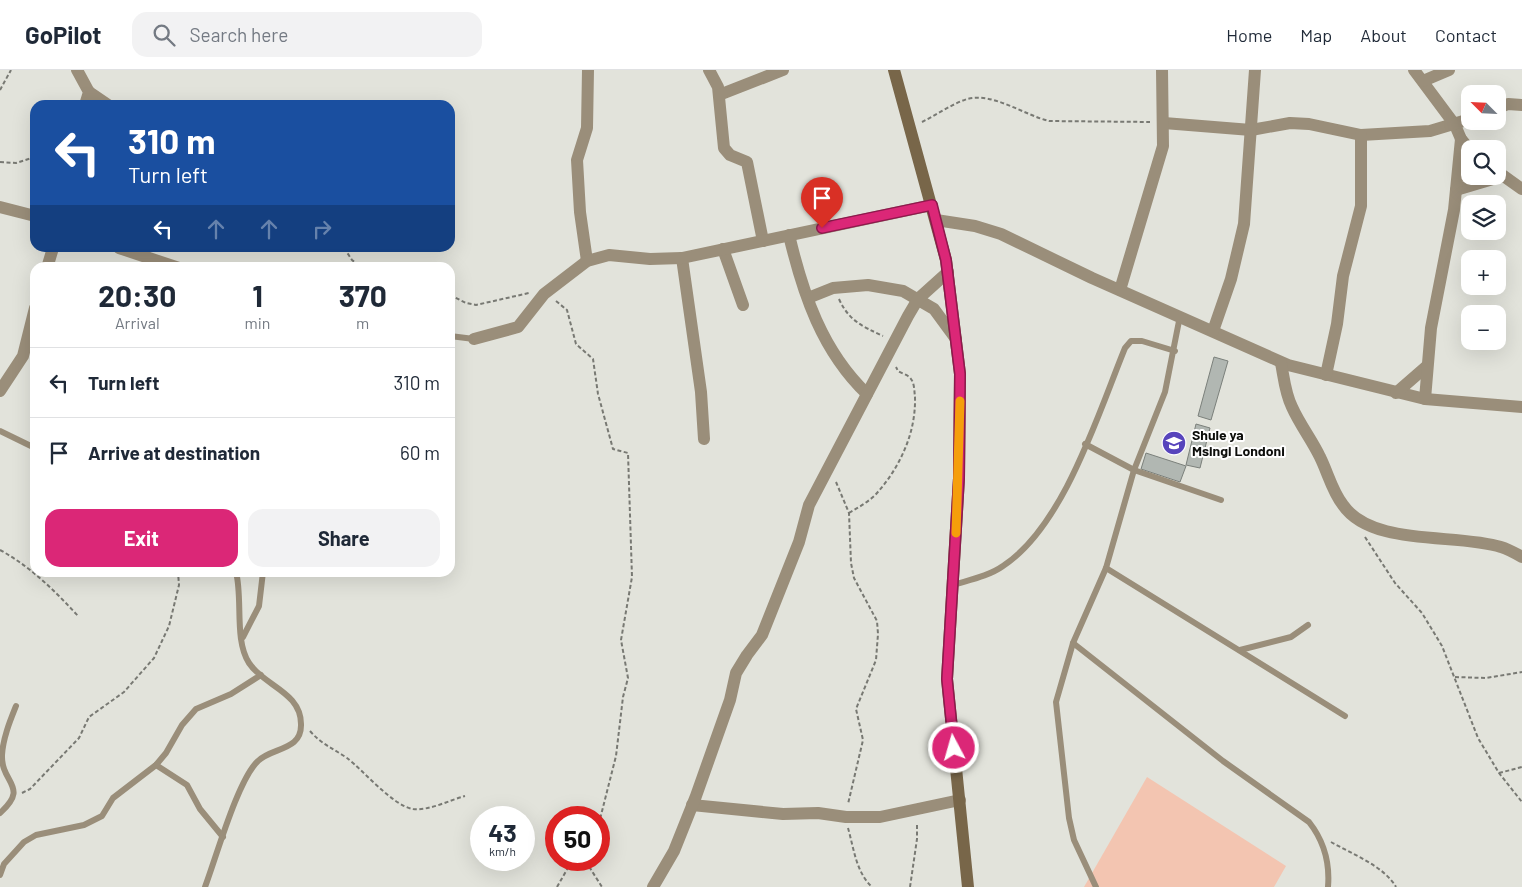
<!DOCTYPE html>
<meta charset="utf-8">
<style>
body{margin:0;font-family:Barlow,sans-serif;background:#f2f2f3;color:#1f2937;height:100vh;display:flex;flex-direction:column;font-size:19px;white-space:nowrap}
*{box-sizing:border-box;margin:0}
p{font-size:16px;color:#747a83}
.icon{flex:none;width:28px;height:28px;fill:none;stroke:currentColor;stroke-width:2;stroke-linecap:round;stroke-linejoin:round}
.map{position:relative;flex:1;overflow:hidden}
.panel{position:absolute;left:30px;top:192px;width:425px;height:315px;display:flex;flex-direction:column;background:#fff;border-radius:15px;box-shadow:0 5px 20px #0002}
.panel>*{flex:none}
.guide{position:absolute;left:30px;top:30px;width:425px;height:152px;border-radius:15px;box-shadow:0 5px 20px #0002;background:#1a4fa0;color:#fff;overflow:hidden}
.needle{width:32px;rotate:294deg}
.controls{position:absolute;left:1461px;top:15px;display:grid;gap:10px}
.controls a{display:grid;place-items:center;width:45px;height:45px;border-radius:10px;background:#fff;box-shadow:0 5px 20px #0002;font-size:25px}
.speed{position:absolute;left:470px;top:736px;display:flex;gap:10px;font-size:25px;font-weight:700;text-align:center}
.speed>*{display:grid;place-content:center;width:65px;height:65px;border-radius:50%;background:#fff;box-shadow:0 5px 20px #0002;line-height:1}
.speed small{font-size:12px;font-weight:400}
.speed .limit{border:8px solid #d22;background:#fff;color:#111}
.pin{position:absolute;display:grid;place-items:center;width:42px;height:42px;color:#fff;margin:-51px -21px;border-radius:50% 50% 50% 0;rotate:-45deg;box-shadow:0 0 5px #0007}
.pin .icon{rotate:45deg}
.me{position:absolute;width:55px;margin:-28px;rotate:354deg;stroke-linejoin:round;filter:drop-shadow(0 0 4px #0008)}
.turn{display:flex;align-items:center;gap:18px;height:105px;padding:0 15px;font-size:22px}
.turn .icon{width:65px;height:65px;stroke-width:2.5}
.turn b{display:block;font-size:35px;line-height:42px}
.lanes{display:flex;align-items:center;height:48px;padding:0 15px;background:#0003;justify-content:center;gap:25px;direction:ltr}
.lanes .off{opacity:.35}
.eta{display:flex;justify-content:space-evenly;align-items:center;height:85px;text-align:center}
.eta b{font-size:30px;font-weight:700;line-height:35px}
.action{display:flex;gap:10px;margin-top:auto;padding:10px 15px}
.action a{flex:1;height:58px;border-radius:15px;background:#db2777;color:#fff;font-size:20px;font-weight:700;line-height:58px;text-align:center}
.action a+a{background:#f2f2f3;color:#1f2937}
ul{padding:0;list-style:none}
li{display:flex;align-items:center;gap:15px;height:70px;padding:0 15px;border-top:1px solid #e0e1e3}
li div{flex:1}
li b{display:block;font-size:19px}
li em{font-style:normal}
header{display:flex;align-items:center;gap:30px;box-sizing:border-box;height:70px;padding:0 25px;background:#fff;border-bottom:1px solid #e0e1e3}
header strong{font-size:24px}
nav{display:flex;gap:28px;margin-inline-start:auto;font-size:18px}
.search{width:350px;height:45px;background:#f2f2f3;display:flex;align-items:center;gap:12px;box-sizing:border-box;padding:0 18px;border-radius:15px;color:#747a83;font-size:19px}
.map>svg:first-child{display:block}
.green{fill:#f3c5b1}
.building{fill:#b1b7b2;stroke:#7b807b}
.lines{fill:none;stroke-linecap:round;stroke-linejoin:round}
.path{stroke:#787973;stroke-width:2;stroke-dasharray:4 2.5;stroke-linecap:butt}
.service{stroke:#9a8e7a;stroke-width:6}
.minor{stroke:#9a8e7a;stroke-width:12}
.secondary{stroke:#786649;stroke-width:12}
.route-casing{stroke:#8e194d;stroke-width:12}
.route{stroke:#db2777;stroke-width:9}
.slow{stroke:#f59e0b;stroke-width:9}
.labels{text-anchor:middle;stroke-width:4;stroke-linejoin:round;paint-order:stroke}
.poi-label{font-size:14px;font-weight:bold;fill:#0d0e0b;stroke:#fff;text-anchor:start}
</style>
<header>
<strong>GoPilot</strong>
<div class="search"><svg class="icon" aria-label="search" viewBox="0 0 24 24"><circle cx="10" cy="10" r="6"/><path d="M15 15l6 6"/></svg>Search here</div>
<nav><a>Home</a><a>Map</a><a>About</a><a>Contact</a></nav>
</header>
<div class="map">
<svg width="1522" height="817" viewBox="0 0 1522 817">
<rect width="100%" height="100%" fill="#e2e3db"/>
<!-- green -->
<path class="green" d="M1147 707 1286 796 1274 817H1084Z"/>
<!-- building -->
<g class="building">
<path d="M1214 287 1228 291 1211 350 1198 346Z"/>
<path d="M1196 354 1210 358 1200 398 1186 395Z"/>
<path d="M1146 383 1186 396 1180 412 1141 399Z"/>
</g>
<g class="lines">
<!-- path -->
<g class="path">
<path d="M0 20 11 0"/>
<path d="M922 52C936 45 952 34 967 29 993 22 1024 45 1049 51L1150 52"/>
<path d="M0 92 16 93 35 87"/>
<path d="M344 178 352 190 362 198"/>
<path d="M450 225 466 233 476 235 529 223"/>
<path d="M839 229C849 251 862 256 883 266"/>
<path d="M556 231 567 240 576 274 593 289 598 324 613 379 628 383 632 507 621 570 628 608 623 627 616 686 599 753"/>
<path d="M836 412 849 443 851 493 854 508 877 551 878 564 876 590 856 639 863 670 848 734"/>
<path d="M849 443C859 437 870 431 877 423 900 397 916 363 915 327 914 320 915 311 908 306 905 304 901 303 898 301L896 297"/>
<path d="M1365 467 1395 513 1422 543 1442 576 1478 668 1499 703 1522 732"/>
<path d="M0 480C31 497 55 521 78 546"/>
<path d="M1455 607 1486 608 1522 602"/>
<path d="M310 661C321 674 334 679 347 688 364 701 393 736 413 739 429 741 450 730 465 726"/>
<path d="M1499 703 1522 697"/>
<path d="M22 723 30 719 79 668 89 647 124 622 154 588 169 556 179 515 178 502"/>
<path d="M848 758C854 779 856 802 872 817"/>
<path d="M1331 772C1352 784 1384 796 1396 817"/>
<path d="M590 790V798L602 817"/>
<path d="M557 817 569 796 579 790"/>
<path d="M910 817 917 769V753"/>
</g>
<!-- service -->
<g class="service">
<path d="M450 266 474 269"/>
<path d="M0 361 35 378"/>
<path d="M1085 374 1134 400 1221 430"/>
<path d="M1106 498 1345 646"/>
<path d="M953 515C969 510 989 506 1003 496 1064 456 1098 344 1125 278L1131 271H1142L1175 281"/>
<path d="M243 567 259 536 263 502"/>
<path d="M1073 573 1223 691 1309 752C1324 771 1330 793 1328 817"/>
<path d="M1240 580 1291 567 1308 555"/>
<path d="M156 695 187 715 200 739 223 767"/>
<path d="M0 743C30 716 1 714 2 685 3 668 10 651 16 636"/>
<path d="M0 805 4 794 24 772 36 765 84 755 102 746 113 728 156 695 166 683 182 655 196 639 231 624 261 605"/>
<path d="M205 817C216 788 238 709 258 691 272 677 302 681 301 654 301 622 264 616 249 593 234 570 243 529 236 502"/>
<path d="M1096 817 1074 770 1069 748 1056 632 1073 573 1106 498 1134 400 1165 322 1180 246"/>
</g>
<!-- minor -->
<g class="minor">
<path d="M77 0 89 22 85 35"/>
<path d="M709 0 718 17 724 78 730 85 747 92 763 171"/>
<path d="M1414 0 1455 55 1461 69 1470 80"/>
<path d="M1423 11 1449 0"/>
<path d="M89 22 108 35"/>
<path d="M719 25 783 0"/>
<path d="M1498 38 1508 34 1522 35"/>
<path d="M1164 53 1251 60 1290 53 1309 54 1361 65 1430 61 1470 49"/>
<path d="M1498 102 1522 119"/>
<path d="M1456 120 1503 106"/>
<path d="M0 137 35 146"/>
<path d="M936 150 975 156 1001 164 1092 208 1288 295 1425 329 1522 337"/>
<path d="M789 165C803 224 822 281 867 324"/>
<path d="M119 178 179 198"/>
<path d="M723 179 743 235"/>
<path d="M682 188 701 322 704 369"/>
<path d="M587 191 580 142 577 90 587 58 588 0"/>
<path d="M47 198 53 178"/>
<path d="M1120 220 1163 76 1162 0"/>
<path d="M808 228 833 218 868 215 903 221 934 239 956 269"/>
<path d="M1213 261 1231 209 1244 154 1255 0"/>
<path d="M474 269 518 257 544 224 587 191 609 185 650 189 682 188 932 135"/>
<path d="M1281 293C1284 308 1285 323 1292 337 1300 355 1312 370 1320 387 1328 403 1332 421 1343 435 1372 477 1457 463 1501 477 1508 479 1515 483 1522 487"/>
<path d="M1326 305 1337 254 1343 206 1361 136V65"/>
<path d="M0 321 23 286 35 238"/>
<path d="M1396 323 1427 296"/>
<path d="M1425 329 1431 258 1454 140 1461 69"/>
<path d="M692 735 783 744 818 743 846 747H880L960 730"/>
<path d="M653 817 674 781 696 726 730 630 736 603 747 585 762 565 799 472 809 435 908 246 918 229 948 202"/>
</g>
<!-- secondary -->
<path class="secondary" d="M894 0 946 190 960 304 959 408 947 609 968 817"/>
</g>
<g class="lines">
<!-- route casing -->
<g class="route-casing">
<path id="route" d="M822 158 932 135 946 190 960 304 959 408 947 609 954 678"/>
</g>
<!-- route -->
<use href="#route" class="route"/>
<!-- slow -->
<path class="slow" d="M956 463 960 331"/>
</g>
<!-- icons -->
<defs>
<g id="school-disc" transform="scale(1.25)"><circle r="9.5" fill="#5744bc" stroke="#fff"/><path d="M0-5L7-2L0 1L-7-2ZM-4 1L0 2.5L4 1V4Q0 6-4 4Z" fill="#fff"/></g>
</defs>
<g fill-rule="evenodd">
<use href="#school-disc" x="1174" y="373"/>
</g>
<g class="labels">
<!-- poi labels -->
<g class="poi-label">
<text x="1192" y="370">Shule ya<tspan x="1192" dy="16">Msingi Londoni</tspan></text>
</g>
</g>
</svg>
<div class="controls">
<a><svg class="needle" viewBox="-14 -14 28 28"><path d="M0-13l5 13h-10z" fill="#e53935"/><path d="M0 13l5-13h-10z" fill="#747a83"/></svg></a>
<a><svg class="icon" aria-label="search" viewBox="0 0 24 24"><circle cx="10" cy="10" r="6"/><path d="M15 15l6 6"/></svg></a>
<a><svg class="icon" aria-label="layers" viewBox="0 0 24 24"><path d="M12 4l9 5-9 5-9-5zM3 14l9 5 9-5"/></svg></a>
<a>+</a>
<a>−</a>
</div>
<div class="speed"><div>43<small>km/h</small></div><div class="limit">50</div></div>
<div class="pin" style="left:822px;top:158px;background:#d93025"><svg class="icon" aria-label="arrive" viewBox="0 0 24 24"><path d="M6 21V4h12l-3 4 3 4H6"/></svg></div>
<svg class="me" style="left:954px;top:678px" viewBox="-20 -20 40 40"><circle r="17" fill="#db2777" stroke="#fff" stroke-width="3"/><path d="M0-11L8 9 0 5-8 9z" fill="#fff"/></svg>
<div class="guide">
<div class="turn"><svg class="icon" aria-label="left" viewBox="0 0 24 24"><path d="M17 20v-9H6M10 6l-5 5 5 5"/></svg><div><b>310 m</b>Turn left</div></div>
<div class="lanes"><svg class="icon" aria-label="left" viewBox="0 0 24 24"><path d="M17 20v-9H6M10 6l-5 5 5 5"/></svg><svg class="icon off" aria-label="ahead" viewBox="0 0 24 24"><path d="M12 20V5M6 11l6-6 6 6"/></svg><svg class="icon off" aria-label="ahead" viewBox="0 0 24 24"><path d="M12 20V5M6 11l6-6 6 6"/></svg><svg class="icon off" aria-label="right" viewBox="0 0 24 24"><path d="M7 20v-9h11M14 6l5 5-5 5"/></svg></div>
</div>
<section class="panel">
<div class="eta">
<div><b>20:30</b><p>Arrival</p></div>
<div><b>1</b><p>min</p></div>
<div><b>370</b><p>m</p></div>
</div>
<ul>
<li><svg class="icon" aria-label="left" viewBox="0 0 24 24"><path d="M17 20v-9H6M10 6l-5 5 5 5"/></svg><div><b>Turn left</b></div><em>310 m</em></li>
<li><svg class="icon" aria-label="arrive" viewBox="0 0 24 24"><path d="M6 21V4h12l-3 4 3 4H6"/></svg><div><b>Arrive at destination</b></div><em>60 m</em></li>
</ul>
<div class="action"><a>Exit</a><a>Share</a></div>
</section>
</div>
